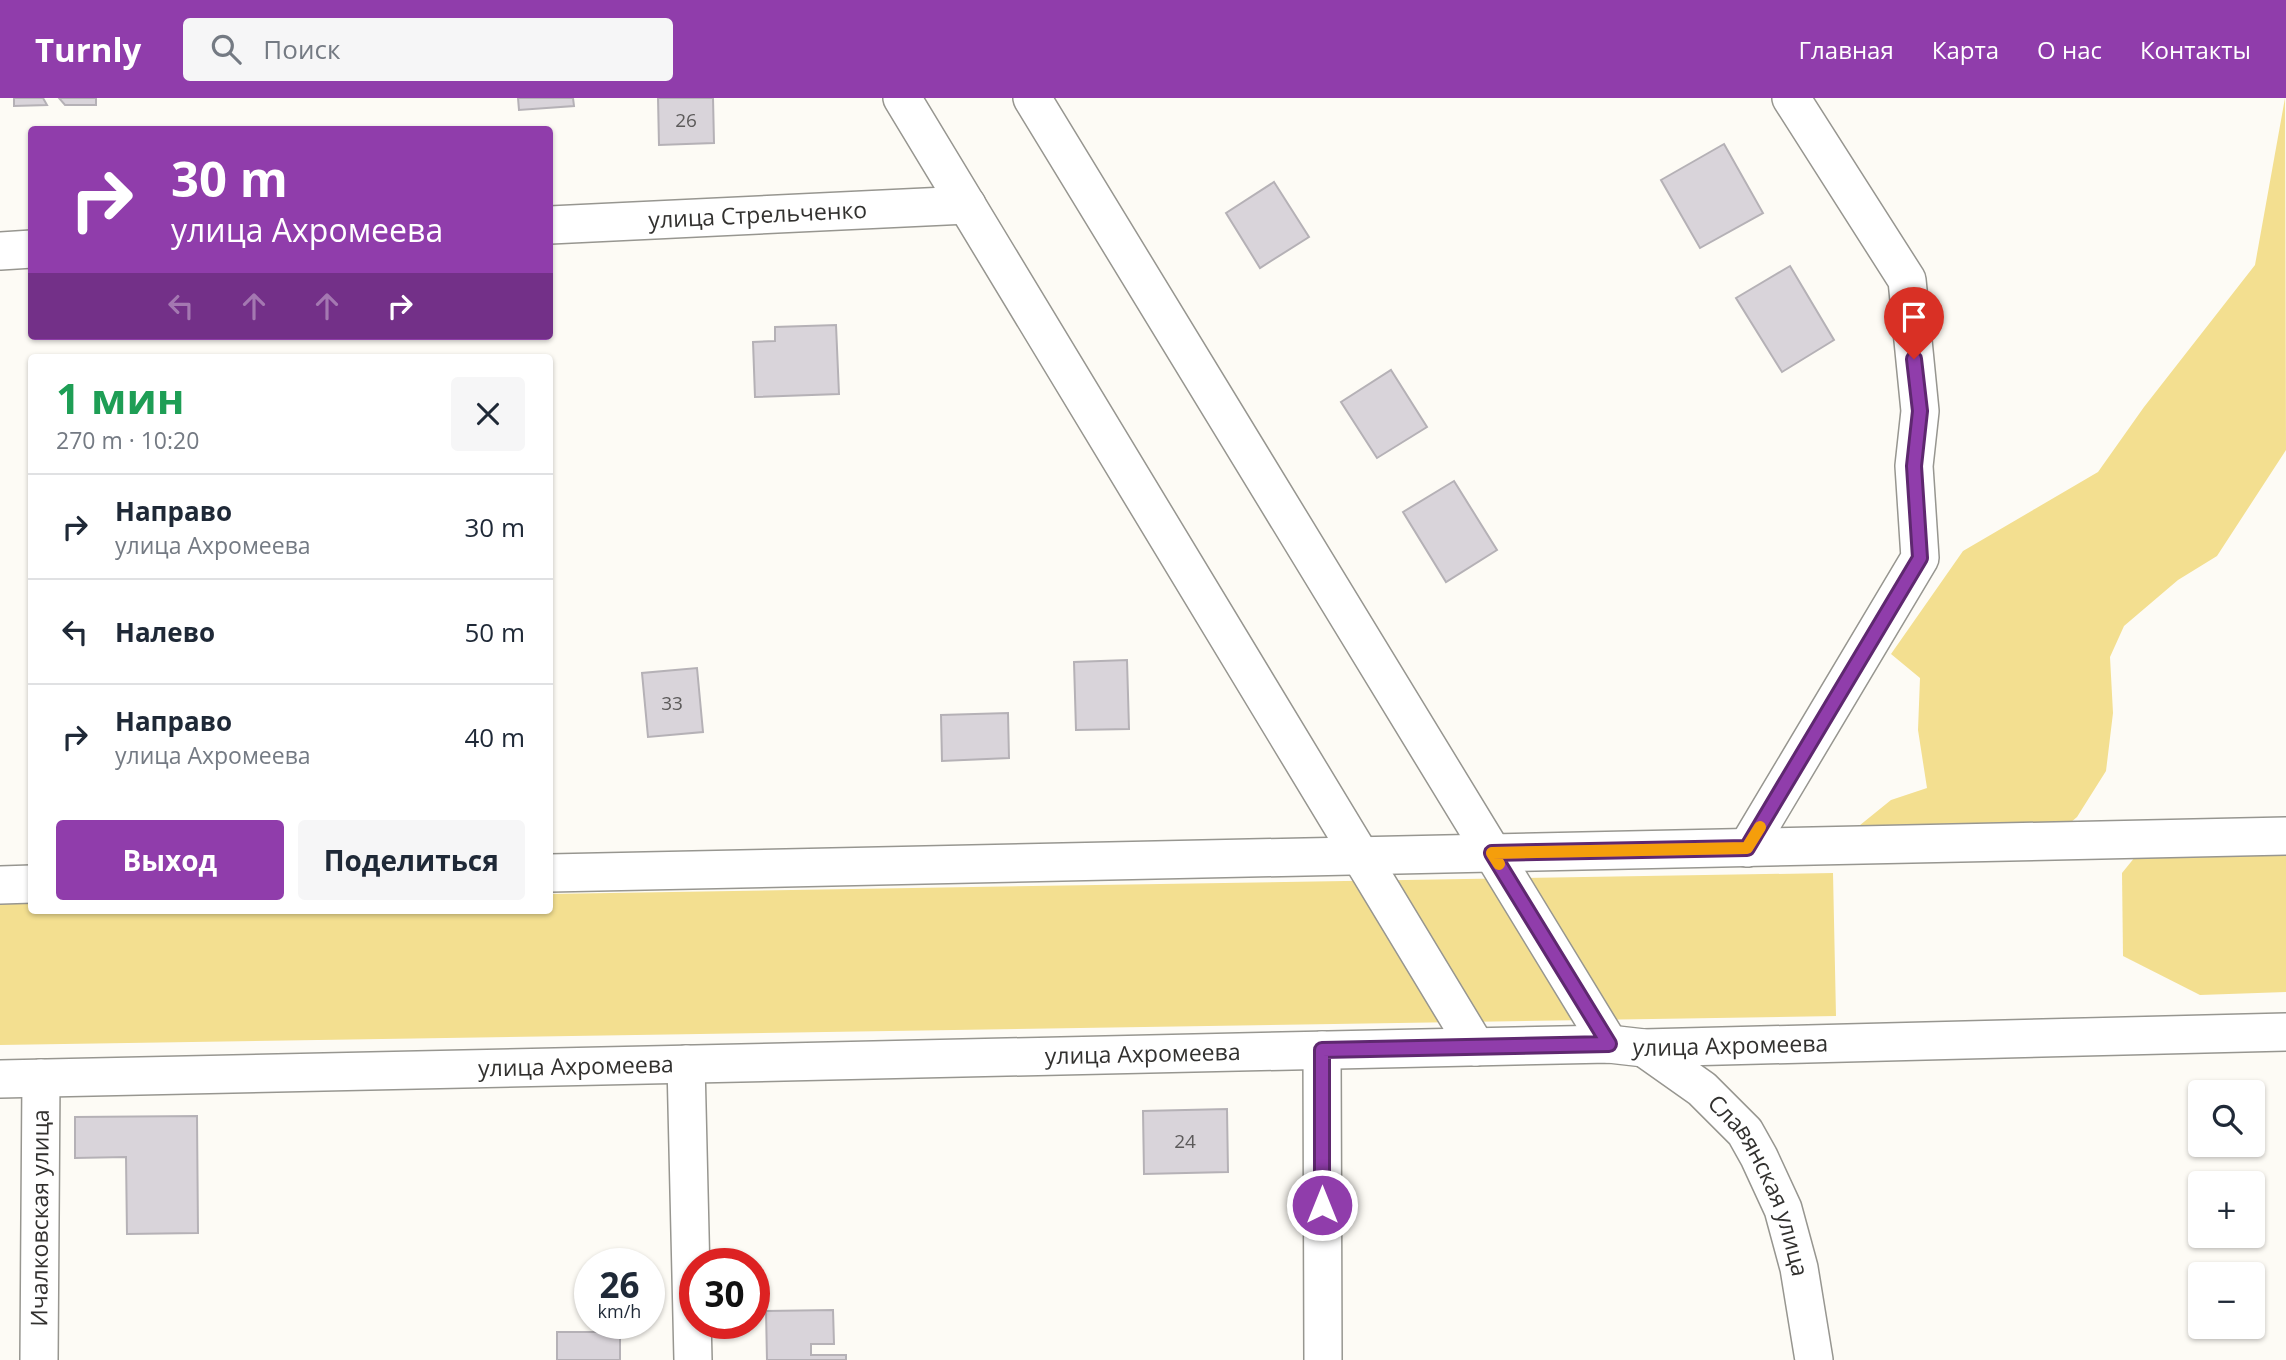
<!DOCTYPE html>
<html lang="ru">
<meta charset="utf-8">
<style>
body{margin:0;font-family:"Open Sans",sans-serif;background:#f6f6f7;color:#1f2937;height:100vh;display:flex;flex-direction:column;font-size:26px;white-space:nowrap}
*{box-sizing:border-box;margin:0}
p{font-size:23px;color:#747a83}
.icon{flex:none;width:38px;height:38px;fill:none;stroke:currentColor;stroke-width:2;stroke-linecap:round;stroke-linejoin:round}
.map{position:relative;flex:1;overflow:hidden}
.details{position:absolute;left:28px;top:256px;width:525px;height:560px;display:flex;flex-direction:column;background:#fff;border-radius:7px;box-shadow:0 2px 5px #0004}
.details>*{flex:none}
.hud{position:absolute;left:28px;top:28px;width:525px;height:214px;border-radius:7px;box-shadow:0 2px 5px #0004;background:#903dab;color:#fff;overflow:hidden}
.fabs{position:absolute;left:2188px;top:982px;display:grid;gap:14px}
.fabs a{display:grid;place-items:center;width:77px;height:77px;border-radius:7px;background:#fff;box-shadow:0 2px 5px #0004;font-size:35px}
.speed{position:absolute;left:574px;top:1150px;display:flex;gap:14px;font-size:35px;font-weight:700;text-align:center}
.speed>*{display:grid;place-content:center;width:91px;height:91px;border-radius:50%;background:#fff;box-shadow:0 2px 5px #0004;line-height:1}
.speed small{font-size:18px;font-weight:400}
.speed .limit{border:10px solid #d22;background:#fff;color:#111}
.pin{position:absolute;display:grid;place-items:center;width:60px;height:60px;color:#fff;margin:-72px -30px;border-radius:50% 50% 50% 0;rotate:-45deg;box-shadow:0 0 7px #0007}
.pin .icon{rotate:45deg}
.me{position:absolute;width:77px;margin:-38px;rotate:0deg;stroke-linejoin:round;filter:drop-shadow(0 0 5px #0008)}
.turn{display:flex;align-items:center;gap:24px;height:147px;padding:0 28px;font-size:32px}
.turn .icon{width:91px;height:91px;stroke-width:2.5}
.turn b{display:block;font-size:49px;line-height:60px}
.lanes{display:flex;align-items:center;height:66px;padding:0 28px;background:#0003;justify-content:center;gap:35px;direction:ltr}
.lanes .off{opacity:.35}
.round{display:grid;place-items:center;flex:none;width:74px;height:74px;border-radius:7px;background:#f6f6f7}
.headline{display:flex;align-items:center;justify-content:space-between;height:119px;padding:0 28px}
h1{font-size:42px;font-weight:700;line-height:52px;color:#1e9e55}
.primary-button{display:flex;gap:14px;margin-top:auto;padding:14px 28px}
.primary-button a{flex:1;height:80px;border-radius:7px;background:#903dab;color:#fff;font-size:28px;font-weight:700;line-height:80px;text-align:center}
.primary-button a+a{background:#f6f6f7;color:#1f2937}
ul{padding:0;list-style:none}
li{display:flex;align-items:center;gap:21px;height:105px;padding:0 28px;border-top:2px solid #e0e1e3}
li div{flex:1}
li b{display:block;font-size:26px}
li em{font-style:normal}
header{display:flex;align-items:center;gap:42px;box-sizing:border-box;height:98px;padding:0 35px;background:#903dab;color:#fff}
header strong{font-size:33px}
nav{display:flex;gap:38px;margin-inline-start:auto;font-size:24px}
.search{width:490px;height:63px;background:#f6f6f7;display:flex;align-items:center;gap:18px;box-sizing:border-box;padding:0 24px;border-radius:7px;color:#747a83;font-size:26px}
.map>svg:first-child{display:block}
.green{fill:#f3df90}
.building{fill:#d9d4da;stroke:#b5b1b6;stroke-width:2}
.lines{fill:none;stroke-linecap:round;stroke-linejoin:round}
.minor-casing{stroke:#979690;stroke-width:40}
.minor{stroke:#fff;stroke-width:37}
.route-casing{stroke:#5e286f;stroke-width:18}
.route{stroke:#903dab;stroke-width:12}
.slow{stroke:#f59e0b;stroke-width:12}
.labels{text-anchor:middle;stroke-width:6;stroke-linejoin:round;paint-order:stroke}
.number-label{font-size:19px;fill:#5c5a5a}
.street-label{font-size:23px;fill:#32312f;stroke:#fdfbf5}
</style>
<header>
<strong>Turnly</strong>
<div class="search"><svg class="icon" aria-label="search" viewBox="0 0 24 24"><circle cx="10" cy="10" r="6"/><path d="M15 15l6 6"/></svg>Поиск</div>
<nav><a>Главная</a><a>Карта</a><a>О нас</a><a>Контакты</a></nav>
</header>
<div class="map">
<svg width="2286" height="1262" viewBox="0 0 2286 1262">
<rect width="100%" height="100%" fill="#fdfbf5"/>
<!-- green -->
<g class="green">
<path d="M2285 0 2286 352 2217 458 2178 482 2124 528 2110 559 2113 615 2106 673 2077 719 2063 731 1849 736 1891 702 1927 690 1918 632 1920 580 1891 556 1963 453 2098 374 2144 309 2255 167Z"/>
<path d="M2286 730V894L2200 897 2123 858 2122 775 2157 732Z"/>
<path d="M1833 775 1836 918 0 947V805L31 804 32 812H550V796Z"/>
</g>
<!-- building -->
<g class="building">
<path d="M14 0H43L47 7 14 8Z"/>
<path d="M59 0H96V7H65Z"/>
<path d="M518 0H573L574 8 519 12Z"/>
<path d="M658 0H713L714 45 659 47Z"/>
<path d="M1724 46 1763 115 1700 150 1661 82Z"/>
<path d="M1274 84 1309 139 1260 170 1226 115Z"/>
<path d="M1790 168 1834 242 1782 274 1736 200Z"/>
<path d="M836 227 839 296 755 299 753 244 775 243V229Z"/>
<path d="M1391 272 1427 329 1377 360 1341 304Z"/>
<path d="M1454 383 1497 452 1446 484 1403 414Z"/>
<path d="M1127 562 1129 631 1076 632 1074 564Z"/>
<path d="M697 570 703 634 648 639 642 575Z"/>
<path d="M1008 615 1009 660 942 663 941 617Z"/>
<path d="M1227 1011 1228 1074 1144 1076 1143 1013Z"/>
<path d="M197 1018 198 1135 127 1136 126 1059 75 1060V1019Z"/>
<path d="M833 1212 834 1246H811V1257H846V1262H767L766 1213Z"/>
<rect x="557" y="1234" width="63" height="28"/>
</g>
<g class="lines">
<!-- minor casing -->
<g class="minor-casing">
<g id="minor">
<path d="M902 0 1476 949"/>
<path d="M1032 0 1609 946"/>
<path id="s1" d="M550 127 967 107"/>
<path d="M0 153 32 151"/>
<path d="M1747 750 1920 460 1914 368 1920 313 1907 182 1791 0"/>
<path d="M550 775 2286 738"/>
<path d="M0 787 32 786"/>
<path id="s2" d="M1644 950 1702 991 1745 1034 1759 1059 1783 1111 1799 1170 1814 1262"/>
<path d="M1322 952 1323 1262"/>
<path d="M686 966 693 1262"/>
<path id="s3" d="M0 981 1609 946 1644 950 2286 934"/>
<path id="s4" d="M39 1262 41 980"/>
</g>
</g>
<!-- minor -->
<use href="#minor" class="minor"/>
</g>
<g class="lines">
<!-- route casing -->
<g class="route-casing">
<path id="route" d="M1322 1107V952L1609 946 1492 755 1747 750 1920 460 1914 368 1920 313 1914 261"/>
</g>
<!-- route -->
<use href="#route" class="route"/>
<!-- slow -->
<path class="slow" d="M1499 766 1492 755 1747 750 1760 729"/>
</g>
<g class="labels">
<!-- number labels -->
<g class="number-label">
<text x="686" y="29">26</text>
<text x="672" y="612">33</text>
<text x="1185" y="1050">24</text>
</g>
<!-- street labels -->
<g class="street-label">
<text dy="8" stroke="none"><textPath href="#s1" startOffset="208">улица Стрельченко</textPath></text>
<text dy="8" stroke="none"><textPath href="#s3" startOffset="1731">улица Ахромеева</textPath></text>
<text dy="8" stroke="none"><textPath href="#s3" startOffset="1143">улица Ахромеева</textPath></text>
<text dy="8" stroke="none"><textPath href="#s3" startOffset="576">улица Ахромеева</textPath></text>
<text dy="8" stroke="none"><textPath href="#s2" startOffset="186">Славянская улица</textPath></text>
<text dy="8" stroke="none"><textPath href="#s4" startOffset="142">Ичалковская улица</textPath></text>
</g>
</g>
</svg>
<div class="fabs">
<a><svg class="icon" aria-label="search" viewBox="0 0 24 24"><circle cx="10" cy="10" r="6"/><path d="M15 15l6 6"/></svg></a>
<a>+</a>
<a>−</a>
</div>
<div class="speed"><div>26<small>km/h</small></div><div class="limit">30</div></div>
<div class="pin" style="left:1914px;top:261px;background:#d93025"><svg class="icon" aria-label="arrive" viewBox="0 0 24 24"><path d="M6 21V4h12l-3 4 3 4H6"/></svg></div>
<svg class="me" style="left:1322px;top:1107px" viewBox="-20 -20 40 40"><circle r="17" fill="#903dab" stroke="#fff" stroke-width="3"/><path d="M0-11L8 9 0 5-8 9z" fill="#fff"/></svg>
<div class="hud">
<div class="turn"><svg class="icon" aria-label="right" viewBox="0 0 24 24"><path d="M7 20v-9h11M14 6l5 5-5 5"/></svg><div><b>30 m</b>улица Ахромеева</div></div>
<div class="lanes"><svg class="icon off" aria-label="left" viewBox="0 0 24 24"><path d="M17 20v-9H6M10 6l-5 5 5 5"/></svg><svg class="icon off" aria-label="ahead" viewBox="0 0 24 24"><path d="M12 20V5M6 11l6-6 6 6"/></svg><svg class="icon off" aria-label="ahead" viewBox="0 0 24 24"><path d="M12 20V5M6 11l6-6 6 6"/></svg><svg class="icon" aria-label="right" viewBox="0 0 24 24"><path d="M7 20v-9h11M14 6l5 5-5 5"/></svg></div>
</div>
<section class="details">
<div class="headline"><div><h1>1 мин</h1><p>270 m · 10:20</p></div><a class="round"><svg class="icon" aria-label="close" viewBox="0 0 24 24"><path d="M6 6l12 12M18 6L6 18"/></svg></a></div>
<ul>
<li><svg class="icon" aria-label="right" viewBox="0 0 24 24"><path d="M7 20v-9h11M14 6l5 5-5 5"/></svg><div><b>Направо</b><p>улица Ахромеева</p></div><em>30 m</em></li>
<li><svg class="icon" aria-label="left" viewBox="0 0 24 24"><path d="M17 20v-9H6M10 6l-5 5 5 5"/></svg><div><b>Налево</b></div><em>50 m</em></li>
<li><svg class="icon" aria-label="right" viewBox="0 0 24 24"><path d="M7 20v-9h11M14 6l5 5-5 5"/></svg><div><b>Направо</b><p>улица Ахромеева</p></div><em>40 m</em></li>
</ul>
<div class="primary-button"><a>Выход</a><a>Поделиться</a></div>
</section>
</div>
